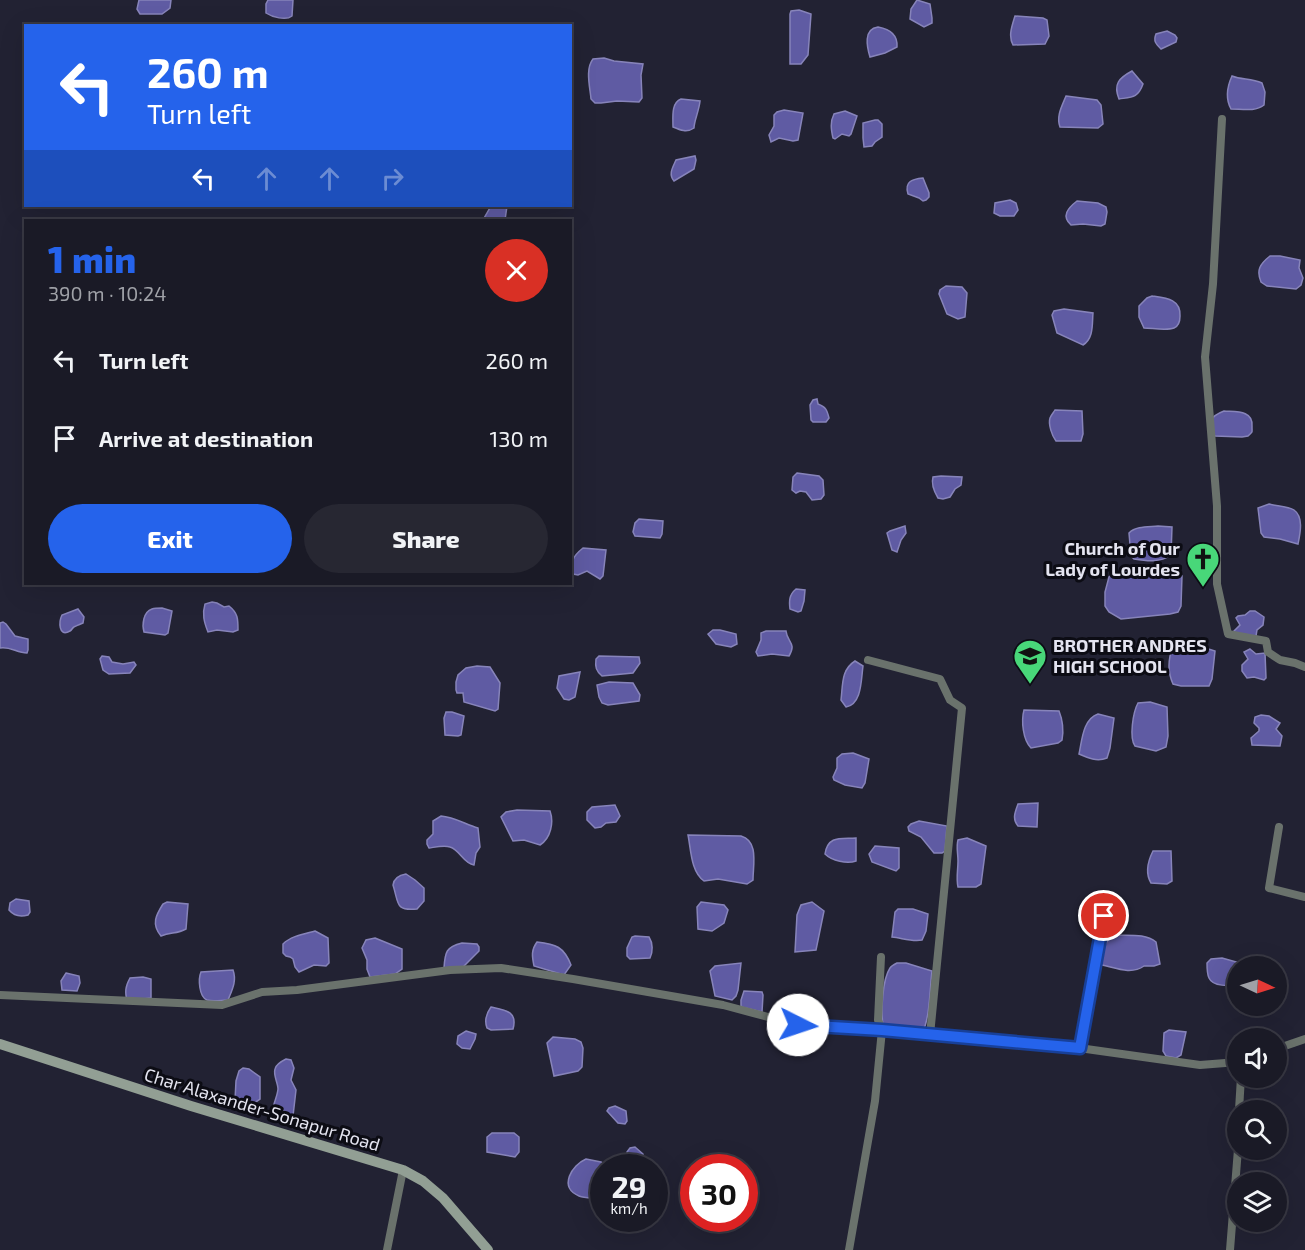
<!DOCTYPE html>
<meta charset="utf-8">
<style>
body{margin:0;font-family:"Exo 2",sans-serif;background:#272732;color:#f1f3f6;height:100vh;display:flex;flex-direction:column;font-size:22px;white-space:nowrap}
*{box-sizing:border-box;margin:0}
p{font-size:20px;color:#9fa1a7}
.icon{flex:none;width:33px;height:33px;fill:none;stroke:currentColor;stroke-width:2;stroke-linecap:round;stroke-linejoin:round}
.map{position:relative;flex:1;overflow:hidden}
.sheet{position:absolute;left:24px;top:219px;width:548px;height:366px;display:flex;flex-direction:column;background:#1a1a26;border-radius:0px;box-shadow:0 6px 24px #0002,0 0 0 2px #383843}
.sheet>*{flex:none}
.hud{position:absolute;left:24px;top:24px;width:548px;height:183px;border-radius:0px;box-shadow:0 6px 24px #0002,0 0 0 2px #383843;background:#2563eb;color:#fff;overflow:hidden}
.needle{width:39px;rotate:94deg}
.fabs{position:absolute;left:1227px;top:956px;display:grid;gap:12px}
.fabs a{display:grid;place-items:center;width:60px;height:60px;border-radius:50%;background:#1a1a26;box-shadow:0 6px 24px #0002,0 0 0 2px #383843;font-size:30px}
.speed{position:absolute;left:590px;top:1154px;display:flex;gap:12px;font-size:30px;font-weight:700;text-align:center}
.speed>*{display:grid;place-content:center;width:78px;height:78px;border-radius:50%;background:#1a1a26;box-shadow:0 6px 24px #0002,0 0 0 2px #383843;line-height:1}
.speed small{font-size:15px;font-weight:400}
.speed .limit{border:9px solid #d22;background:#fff;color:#111}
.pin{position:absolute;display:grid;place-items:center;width:51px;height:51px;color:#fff;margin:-26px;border:3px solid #fff;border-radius:50%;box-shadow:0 2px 6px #0007}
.me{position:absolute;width:66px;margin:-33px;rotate:94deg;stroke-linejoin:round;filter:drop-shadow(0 0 4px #0008)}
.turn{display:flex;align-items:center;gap:21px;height:126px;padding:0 24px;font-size:27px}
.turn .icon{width:78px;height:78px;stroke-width:2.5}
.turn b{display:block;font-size:42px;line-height:51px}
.lanes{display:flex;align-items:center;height:57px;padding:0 24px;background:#0003;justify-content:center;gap:30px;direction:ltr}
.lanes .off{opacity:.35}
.round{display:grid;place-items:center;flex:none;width:63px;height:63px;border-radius:32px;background:#272732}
.overview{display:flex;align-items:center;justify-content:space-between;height:102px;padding:0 24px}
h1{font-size:36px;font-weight:800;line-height:45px;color:#2563eb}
.button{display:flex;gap:12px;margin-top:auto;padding:12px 24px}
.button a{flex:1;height:69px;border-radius:36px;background:#2563eb;color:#fff;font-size:24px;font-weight:800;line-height:69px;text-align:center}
.button a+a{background:#272732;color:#f1f3f6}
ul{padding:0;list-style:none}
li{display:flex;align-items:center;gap:18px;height:78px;padding:0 24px}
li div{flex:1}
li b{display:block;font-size:22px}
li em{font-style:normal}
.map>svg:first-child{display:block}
.water{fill:#5f5ba3;stroke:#8784ba;stroke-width:1.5}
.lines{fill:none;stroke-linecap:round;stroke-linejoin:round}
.street{stroke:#6a726c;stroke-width:8}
.secondary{stroke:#929f94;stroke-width:10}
.route-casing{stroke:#184099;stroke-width:15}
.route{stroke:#2563eb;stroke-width:10}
.labels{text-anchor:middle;stroke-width:6;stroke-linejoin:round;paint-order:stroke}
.poi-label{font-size:18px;font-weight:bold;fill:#e4e4f0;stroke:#0c0c14;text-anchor:end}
.street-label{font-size:18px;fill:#e4e4f0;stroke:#0c0c14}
</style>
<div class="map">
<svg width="1305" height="1250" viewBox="0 0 1305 1250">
<rect width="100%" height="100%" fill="#223"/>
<!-- water -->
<g class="water">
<path d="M139 0H171L170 8 162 14H140L137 9Z"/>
<path d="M268 0H293L292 16C286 21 272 17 266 13V4Z"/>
<path d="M917 0 930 4 932 18V23L924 27 910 19 911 9Z"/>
<path d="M799 10 811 14 808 55 801 64H790V14L791 11Z"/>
<path d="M1015 16 1043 18 1047 20 1049 36 1045 44 1013 45C1008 36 1012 26 1015 16Z"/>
<path d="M878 27C889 29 898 34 897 47L885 53 870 57C867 47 863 29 878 27Z"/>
<path d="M1167 31 1175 35 1177 38 1176 42 1161 49C1156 44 1153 41 1156 34Z"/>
<path d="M604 58 614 61 643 64 641 75 642 98 639 102 617 101 601 103H595L591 99C590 87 585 69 593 59Z"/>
<path d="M1132 71 1143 84C1138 98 1132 97 1119 99 1113 84 1119 78 1132 71Z"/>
<path d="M1232 76C1242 80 1251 78 1262 83L1265 92 1264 105C1255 112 1242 109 1231 109 1225 98 1227 87 1232 76Z"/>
<path d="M1066 96 1097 100 1101 105 1103 124 1098 128 1060 127C1056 116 1062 106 1066 96Z"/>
<path d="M681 99 700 101C699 111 694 121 694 128 687 133 680 130 673 127 673 117 671 103 681 99Z"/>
<path d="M784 110 803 113 798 140 793 141 779 138 771 142 769 135 774 126V115L777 112Z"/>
<path d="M845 111 857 116 851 134 849 136 842 134 835 139 833 138C831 129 830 122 834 114Z"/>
<path d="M875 120H878L882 124V137L875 142 872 146 864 147 863 138V123Z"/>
<path d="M695 156 696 160 694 169 674 181C668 174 673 167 676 160Z"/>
<path d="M923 178 929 193V197L926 200 923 201 919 198 908 194C904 181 913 179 923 178Z"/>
<path d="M1010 200 1016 203 1018 210 1014 216H1000L994 213 995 203Z"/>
<path d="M1077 201 1098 203 1106 207 1107 212 1105 224 1101 226 1083 224 1071 225C1061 216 1068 208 1077 201Z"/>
<path d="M491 206H507L505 220H483Z"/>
<path d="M1270 256H1280L1300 260 1299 268 1303 278 1301 285 1296 289 1267 286 1261 282C1256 270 1260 264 1270 256Z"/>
<path d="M946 286 962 287 967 293 965 317 958 319 947 314 939 294 940 290Z"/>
<path d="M1152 296C1166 298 1181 299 1180 316 1180 321 1179 326 1174 328 1166 331 1152 328 1144 328L1139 317V306L1147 298Z"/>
<path d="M1064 309 1093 313C1092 324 1094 338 1083 345L1057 333 1052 315 1054 311Z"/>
<path d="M817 399 818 404C826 407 827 410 829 418L826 422H813L811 420 810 405 813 400Z"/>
<path d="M1055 410 1082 411 1083 434 1081 441H1056C1052 436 1048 424 1050 418 1051 415 1054 412 1055 410Z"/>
<path d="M1224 411C1236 412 1253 410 1252 426 1252 434 1253 431 1248 436L1242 437 1215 436C1205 423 1211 416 1224 411Z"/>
<path d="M797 473 819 476 823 480 824 495 821 499 812 500 806 492 800 491 796 493 792 490 793 477Z"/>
<path d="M941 476 962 477 961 485 955 489 950 497 943 499 938 498C935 493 931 484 933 477Z"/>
<path d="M1269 504C1276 506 1288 506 1294 510 1304 517 1300 534 1298 544L1280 539 1264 537 1261 533 1258 508Z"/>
<path d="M639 519 663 521 662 534 660 538 635 536 633 532 635 523Z"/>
<path d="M905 526 906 533 901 540 897 552 892 550 887 533 890 531Z"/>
<path d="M1158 526 1172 527 1171 555C1160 563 1146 561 1134 559L1131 556 1129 533C1136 526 1148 527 1158 526Z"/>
<path d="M583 548 606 550 603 576 600 579 587 571 578 575 573 574C570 562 573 556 583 548Z"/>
<path d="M1174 571 1182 576 1181 606 1178 612 1170 614 1121 619 1109 612 1105 606V592L1109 577 1115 572Z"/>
<path d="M796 589 805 590 804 601 801 611 798 612 790 609C789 601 789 595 796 589Z"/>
<path d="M212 602 217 603 224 607 229 606C238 613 238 619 238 630L233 632 217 630 208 632C204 622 202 614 205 604Z"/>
<path d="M162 608 172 611 168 633 165 635 144 632C142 625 143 612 152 609 155 608 159 608 162 608Z"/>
<path d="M78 609 84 617 83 623C81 624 75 626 74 627 72 628 72 630 70 631 58 638 59 621 62 615Z"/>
<path d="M1250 611H1255L1264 617 1263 625 1257 630 1256 636H1235L1234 631 1240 625 1236 618 1238 616 1245 615Z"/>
<path d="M3 622 6 624 15 636 28 639V650L27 653C17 653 10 646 0 648V623Z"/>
<path d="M713 630H720L736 634 737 644 731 647 716 644 708 634Z"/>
<path d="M766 631H786C787 642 797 643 789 656L772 654 758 656 756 652 761 640V633Z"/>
<path d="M1177 644 1196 645 1215 651 1212 679 1209 686H1181L1173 684C1167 671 1168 659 1173 646Z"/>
<path d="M1250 649 1256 654 1265 653 1266 678 1264 680 1254 677 1247 678 1242 671V665L1248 659 1244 652Z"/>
<path d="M102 656 109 657 112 662 123 664 134 662 136 665 130 673 109 674 103 670 100 659Z"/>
<path d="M599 656 639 657 640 663 633 673 602 676C596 671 595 667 596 659Z"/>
<path d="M855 661 863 666C861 680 862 704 846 707L841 700C843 684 841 670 855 661Z"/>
<path d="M477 666 490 667 500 683 498 709 495 711 464 702 463 693H457L456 690V682L458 675 466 668Z"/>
<path d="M580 672 575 697 569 700 564 699 557 688 559 676Z"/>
<path d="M609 682 633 683 640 695 639 701 608 705 602 703 599 697 597 685Z"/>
<path d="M1150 702 1167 707 1168 736 1166 747 1156 751 1135 746C1129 738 1133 712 1138 703Z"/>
<path d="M1024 710 1059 711C1063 721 1064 729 1062 740L1058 743 1031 748C1023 740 1021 721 1024 710Z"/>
<path d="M446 712H452L464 716 461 735 458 736 445 735 444 718Z"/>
<path d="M1098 714 1114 718 1110 748 1107 758C1097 762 1088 758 1079 754 1082 740 1083 719 1098 714Z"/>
<path d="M1261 715 1269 716 1280 723 1276 729 1282 736 1280 746 1252 745 1251 738 1259 731V728L1254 723 1255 717Z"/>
<path d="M853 753 869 759 865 783 862 788 845 785 834 780 833 777 837 768V758L842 754Z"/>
<path d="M1038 803 1037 827 1018 826C1012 819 1015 812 1018 804Z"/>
<path d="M615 805 620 816 616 822 606 823 601 827 595 828 587 820V812L592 807Z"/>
<path d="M517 810 550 811C554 822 551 838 540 845L524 840 513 841 501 817 506 812Z"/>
<path d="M441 816C454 817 465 824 478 828L480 847 476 853 474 865C463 863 460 850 450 847 444 845 436 847 429 848L427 844V840L433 834V821Z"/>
<path d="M919 821 947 826 945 851 942 853H934L921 837 909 831 908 827 911 824Z"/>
<path d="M688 835 741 836C759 841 753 865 753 880L747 884 718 879 704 881C691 872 691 850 688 835Z"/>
<path d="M856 838V861C847 864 832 861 825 854 828 835 841 839 856 838Z"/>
<path d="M967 838 986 846 981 884 976 887H958C956 878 958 870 958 861 958 853 956 847 958 840Z"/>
<path d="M875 846 899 848V868L896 871 872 862 869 854Z"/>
<path d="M1153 851H1171L1172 881 1167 884 1151 883C1145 873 1148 861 1153 851Z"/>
<path d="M406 874 415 880 424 888V901L417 909C395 911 399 904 393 885 394 878 400 875 406 874Z"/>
<path d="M16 899 29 901 30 912 28 915C21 917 14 916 9 910L10 903Z"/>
<path d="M167 902 188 904 186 929C177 934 171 932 161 936 151 924 156 915 163 904Z"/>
<path d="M701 902 724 905 728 910 724 923 712 931 698 929 697 907Z"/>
<path d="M812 902 824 911 816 950 795 952 797 915 801 905Z"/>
<path d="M898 909H913L928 914 926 931 922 940C912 942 902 938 892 937L895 912Z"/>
<path d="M315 931 328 938 329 963 326 966 314 965 299 972 295 967 293 959 290 957 286 956 283 953V944C291 936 304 934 315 931Z"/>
<path d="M1114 935C1128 936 1145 933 1156 942L1160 964 1154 966H1144C1131 975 1116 968 1102 965L1099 960C1101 950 1106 940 1114 935Z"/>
<path d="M635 936 649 937C653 943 653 952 650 958L630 959 627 956V948L632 937Z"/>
<path d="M375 938 402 949V969L395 974 370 977 367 969V960L362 948 366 940Z"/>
<path d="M537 942C556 944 564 947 571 965L564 975 534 966C532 956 531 950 537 942Z"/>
<path d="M462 943 477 944 479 947V951L462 968H444C445 952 446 947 462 943Z"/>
<path d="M1222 958 1240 963V966H1238L1237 984C1230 986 1213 987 1209 978 1207 974 1207 967 1207 963L1211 959Z"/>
<path d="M741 963 738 990 736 996 732 1000 715 996 710 971 715 966Z"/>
<path d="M897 963H906L932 971C930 986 930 1020 922 1033L901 1027 883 1025C881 1012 882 980 890 968 891 966 895 964 897 963Z"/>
<path d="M233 970C237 981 232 990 228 1000 222 1000 213 1002 207 1000 199 997 198 979 201 972Z"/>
<path d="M66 973 79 976 80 983 77 991 62 990 61 981Z"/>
<path d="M143 977 151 979V998L127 1001C125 992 125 987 130 978Z"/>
<path d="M744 991 762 992 763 995 762 1012 741 1007V1000Z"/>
<path d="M491 1007C505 1010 518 1011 513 1029L491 1030 487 1028C484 1020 486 1014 491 1007Z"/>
<path d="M1169 1030 1186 1032 1181 1055 1176 1058 1166 1056 1163 1051 1164 1033Z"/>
<path d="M466 1031 476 1034 475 1039 470 1049 462 1048 457 1044 458 1036Z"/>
<path d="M553 1037 575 1039 581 1042 583 1048 582 1067 578 1071 554 1076 547 1043Z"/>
<path d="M286 1059 291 1060 294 1068 291 1080 296 1090 293 1116 290 1117 284 1111 275 1119C269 1109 277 1100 278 1089 278 1083 273 1075 275 1069 276 1064 282 1061 286 1059Z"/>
<path d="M243 1068 249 1069 260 1077V1099L253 1104 237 1103 235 1100 236 1081 239 1071Z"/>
<path d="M615 1106 626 1111 627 1121 625 1124 618 1123 607 1111 609 1108Z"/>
<path d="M492 1133H514L519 1137V1152L515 1157 487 1152V1137Z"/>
<path d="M635 1147 643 1154V1165L640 1166 628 1162 627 1152 630 1148Z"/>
<path d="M586 1159 601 1162 610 1167H603V1199C595 1197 586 1199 579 1196 558 1187 572 1165 586 1159Z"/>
</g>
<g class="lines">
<!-- street -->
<g class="street">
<path d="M1222 119 1213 284 1205 357 1217 506V584L1228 634 1266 641 1268 652 1280 660 1295 663 1305 667"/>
<path d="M868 660 940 679 950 700 962 708 930 1035"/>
<path d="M1279 827 1269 888 1305 897"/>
<path d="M0 995 222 1005 262 992 297 990 450 970 501 968 573 979 723 1005 798 1025 882 1030 1072 1047 1200 1065 1238 1062"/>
<path d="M1079 1048 1104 916"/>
<path d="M1276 1049 1305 1039"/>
<path d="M1239 1110 1241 1077"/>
<path d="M387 1250 403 1170"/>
<path d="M849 1250 875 1101 882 1030 878 1020 881 957"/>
<path d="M1230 1250 1238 1149"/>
</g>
<!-- secondary -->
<path class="secondary" d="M0 1044 191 1106 403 1170 423 1181 443 1198 488 1250"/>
</g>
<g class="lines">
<!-- route casing -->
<g class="route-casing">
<path id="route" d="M798 1025 882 1030 1080 1048 1104 916"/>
</g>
<!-- route -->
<use href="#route" class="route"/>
</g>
<!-- icons -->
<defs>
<g id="church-pin" transform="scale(1.725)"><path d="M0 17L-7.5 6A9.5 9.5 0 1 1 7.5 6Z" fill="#48d779" stroke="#0c0c14"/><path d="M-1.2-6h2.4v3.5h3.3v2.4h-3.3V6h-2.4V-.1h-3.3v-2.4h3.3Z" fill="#111"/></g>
<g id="school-pin" transform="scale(1.725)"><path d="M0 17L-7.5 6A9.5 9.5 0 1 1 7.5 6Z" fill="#48d779" stroke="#0c0c14"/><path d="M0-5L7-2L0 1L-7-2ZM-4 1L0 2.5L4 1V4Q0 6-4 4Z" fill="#111"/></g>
</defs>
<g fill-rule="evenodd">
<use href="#church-pin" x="1203" y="559"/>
<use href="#school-pin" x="1030" y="656"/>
</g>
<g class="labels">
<!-- poi labels -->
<g class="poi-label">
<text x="1180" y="555">Church of Our<tspan x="1180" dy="21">Lady of Lourdes</tspan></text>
<text x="1053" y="652" text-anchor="start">BROTHER ANDRES<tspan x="1053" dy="21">HIGH SCHOOL</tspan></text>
</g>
<!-- street labels -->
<g class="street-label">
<text transform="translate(262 1110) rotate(17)" y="6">Char Alaxander-Sonapur Road</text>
</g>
</g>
</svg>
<div class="fabs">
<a><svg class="needle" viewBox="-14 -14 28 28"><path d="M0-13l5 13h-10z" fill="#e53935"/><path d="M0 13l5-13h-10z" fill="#9fa1a7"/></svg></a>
<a><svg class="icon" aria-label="sound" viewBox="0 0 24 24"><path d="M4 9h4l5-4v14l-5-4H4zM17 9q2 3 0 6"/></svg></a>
<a><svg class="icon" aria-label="search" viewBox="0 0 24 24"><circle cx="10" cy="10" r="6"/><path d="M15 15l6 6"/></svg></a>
<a><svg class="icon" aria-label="layers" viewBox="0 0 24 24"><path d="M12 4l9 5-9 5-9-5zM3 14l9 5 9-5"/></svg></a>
</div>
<div class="speed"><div>29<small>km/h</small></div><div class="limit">30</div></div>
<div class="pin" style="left:1104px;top:916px;background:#d93025"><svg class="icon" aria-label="arrive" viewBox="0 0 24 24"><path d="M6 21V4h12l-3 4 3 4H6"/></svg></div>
<svg class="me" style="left:798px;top:1025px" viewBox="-20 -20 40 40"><circle r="19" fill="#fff"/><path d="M0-13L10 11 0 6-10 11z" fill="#2563eb"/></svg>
<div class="hud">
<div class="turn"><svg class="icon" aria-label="left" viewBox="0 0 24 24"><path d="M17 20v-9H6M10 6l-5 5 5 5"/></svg><div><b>260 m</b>Turn left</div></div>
<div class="lanes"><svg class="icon" aria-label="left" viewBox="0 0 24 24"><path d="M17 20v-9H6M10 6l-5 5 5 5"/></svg><svg class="icon off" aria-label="ahead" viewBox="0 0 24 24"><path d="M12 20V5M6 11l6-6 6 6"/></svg><svg class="icon off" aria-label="ahead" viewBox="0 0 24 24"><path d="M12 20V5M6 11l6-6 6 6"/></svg><svg class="icon off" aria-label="right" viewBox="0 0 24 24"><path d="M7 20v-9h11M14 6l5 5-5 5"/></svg></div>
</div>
<section class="sheet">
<div class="overview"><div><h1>1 min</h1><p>390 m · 10:24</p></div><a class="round" style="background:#d93025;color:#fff"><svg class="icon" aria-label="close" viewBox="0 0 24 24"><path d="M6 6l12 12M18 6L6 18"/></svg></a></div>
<ul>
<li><svg class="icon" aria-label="left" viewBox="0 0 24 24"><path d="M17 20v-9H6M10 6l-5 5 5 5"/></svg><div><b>Turn left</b></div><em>260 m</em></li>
<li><svg class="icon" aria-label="arrive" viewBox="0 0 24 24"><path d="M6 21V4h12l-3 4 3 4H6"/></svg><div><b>Arrive at destination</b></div><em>130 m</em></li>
</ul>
<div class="button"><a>Exit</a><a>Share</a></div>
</section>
</div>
